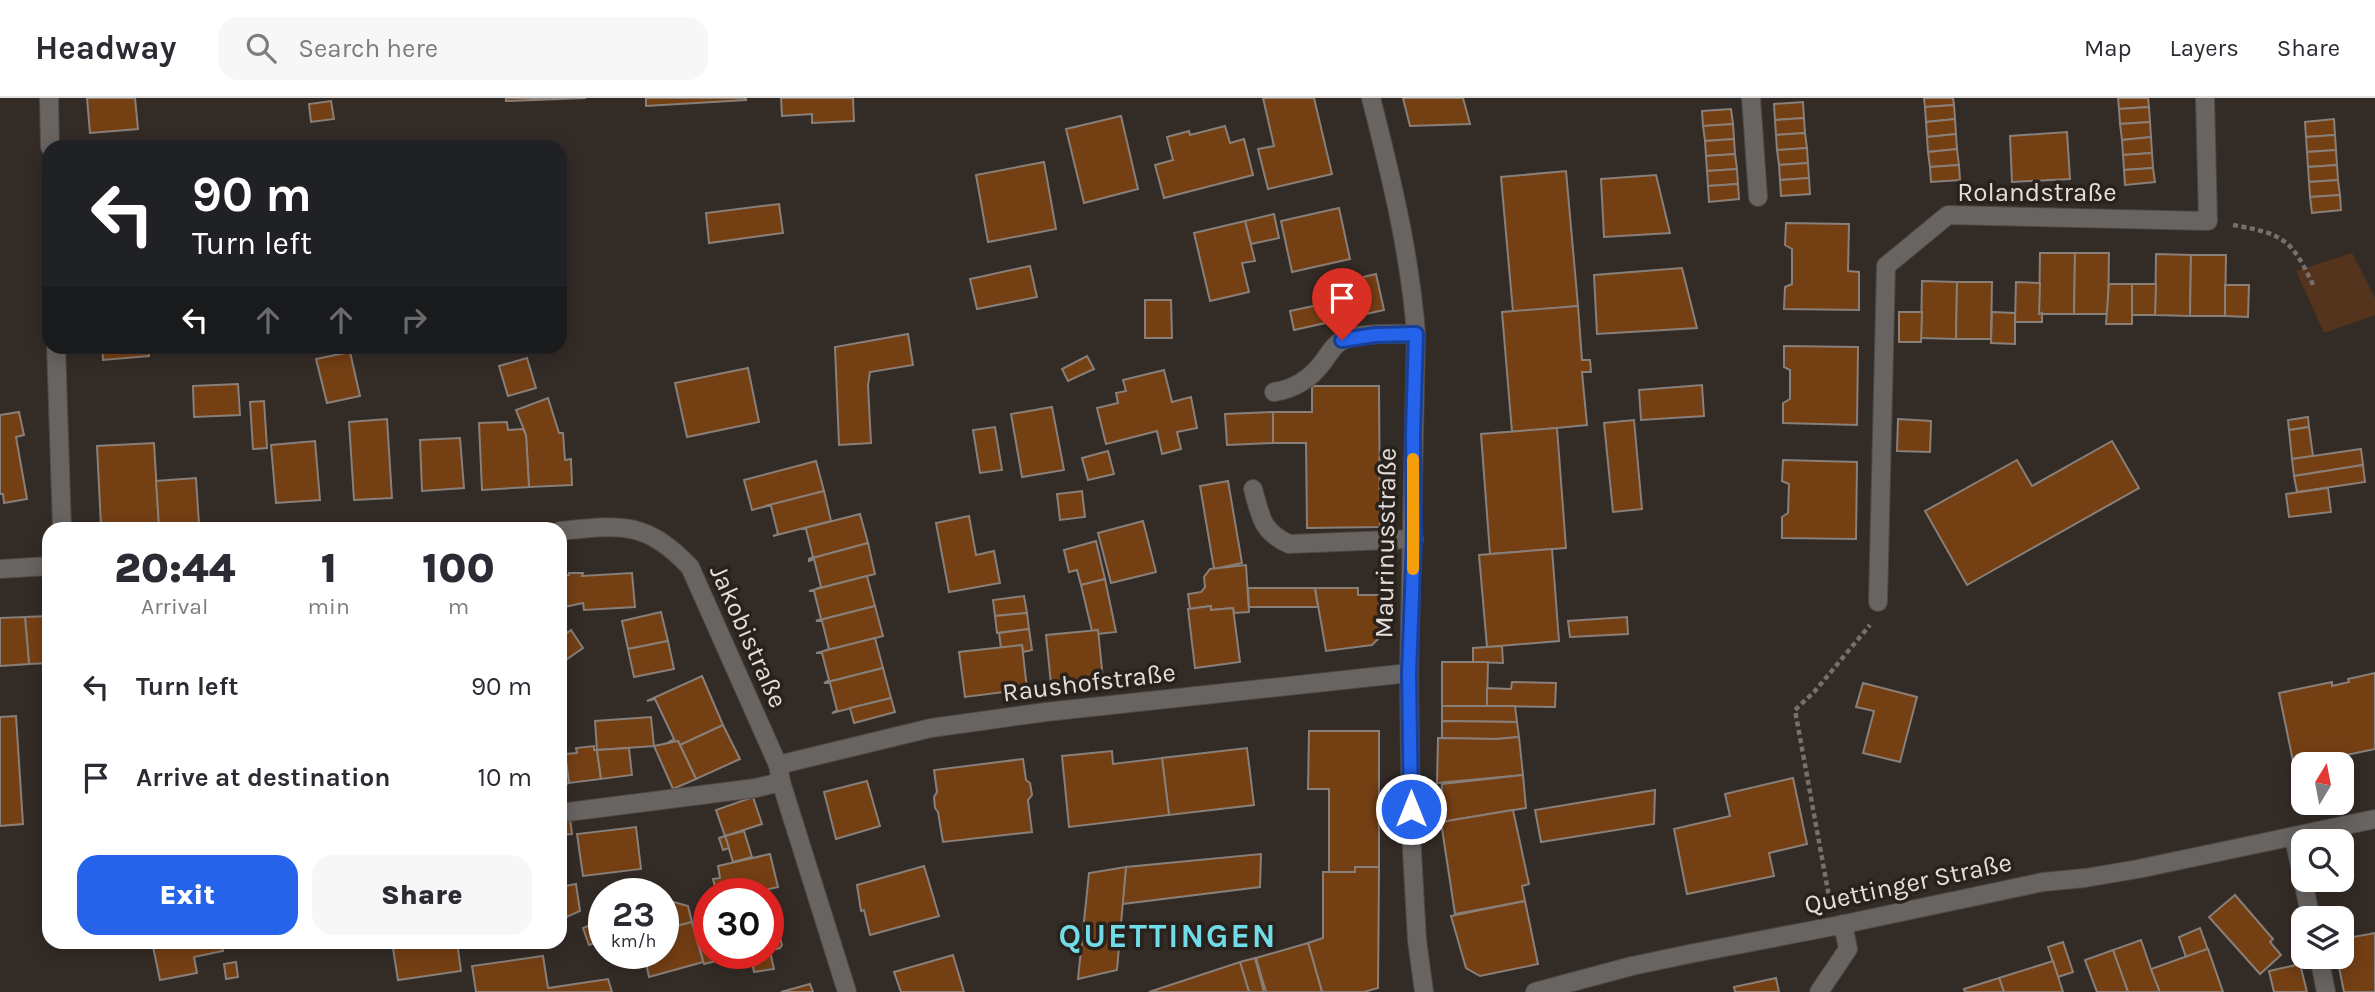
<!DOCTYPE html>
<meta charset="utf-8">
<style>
body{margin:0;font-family:Karla,sans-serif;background:#f7f7f7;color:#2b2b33;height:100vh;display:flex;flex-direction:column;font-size:26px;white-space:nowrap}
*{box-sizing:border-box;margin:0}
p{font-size:23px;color:#7c7c81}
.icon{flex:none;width:38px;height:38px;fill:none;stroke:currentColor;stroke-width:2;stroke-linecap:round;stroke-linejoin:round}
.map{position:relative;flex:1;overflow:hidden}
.drawer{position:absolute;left:42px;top:424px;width:525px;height:427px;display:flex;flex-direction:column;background:#fff;border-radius:21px;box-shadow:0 4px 18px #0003}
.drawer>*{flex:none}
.hud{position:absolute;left:42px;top:42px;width:525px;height:214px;border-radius:21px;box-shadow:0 4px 18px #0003;background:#202124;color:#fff;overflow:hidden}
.needle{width:46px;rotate:10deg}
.controls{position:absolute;left:2291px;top:654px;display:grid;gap:14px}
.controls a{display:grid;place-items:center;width:63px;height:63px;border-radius:14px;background:#fff;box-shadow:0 4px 18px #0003;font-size:35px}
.speed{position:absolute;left:588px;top:780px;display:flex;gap:14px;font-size:35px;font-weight:700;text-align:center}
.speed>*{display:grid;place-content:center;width:91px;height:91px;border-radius:50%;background:#fff;box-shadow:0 4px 18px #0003;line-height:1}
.speed small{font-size:18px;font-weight:400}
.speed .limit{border:10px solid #d22;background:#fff;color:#111}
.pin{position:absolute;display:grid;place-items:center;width:60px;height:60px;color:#fff;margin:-72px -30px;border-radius:50% 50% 50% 0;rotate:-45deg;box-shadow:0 0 7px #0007}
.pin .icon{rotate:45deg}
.me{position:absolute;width:77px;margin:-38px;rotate:0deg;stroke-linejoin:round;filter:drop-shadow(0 0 5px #0008)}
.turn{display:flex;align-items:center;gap:24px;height:147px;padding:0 35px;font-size:32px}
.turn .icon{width:91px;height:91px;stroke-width:2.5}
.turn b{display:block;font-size:49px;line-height:60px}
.lanes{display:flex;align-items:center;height:66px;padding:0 35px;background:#0003;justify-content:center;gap:35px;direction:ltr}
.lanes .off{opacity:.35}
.eta{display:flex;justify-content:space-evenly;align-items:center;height:119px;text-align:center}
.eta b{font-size:42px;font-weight:800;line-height:49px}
.button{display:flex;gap:14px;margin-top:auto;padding:14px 35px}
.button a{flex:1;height:80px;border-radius:21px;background:#2563eb;color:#fff;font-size:28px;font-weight:800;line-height:80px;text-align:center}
.button a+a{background:#f7f7f7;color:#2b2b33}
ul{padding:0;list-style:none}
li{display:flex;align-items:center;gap:21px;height:91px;padding:0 35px}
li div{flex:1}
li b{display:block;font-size:26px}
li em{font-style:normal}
header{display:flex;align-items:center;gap:42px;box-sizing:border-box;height:98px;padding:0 35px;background:#fff;border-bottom:2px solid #e1e1e2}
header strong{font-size:33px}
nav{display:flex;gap:38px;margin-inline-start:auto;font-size:24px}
.search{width:490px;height:63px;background:#f7f7f7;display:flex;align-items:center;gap:18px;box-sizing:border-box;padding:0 24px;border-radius:21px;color:#7c7c81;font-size:26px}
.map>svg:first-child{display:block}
.green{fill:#55341d}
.building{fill:#753f14;stroke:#897f79;stroke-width:2}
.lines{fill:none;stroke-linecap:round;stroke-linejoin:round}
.minor-casing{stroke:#4f4843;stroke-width:20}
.path{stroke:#766f6b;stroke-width:4.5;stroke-dasharray:5 3.5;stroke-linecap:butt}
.minor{stroke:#686462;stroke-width:18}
.route-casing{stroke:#184099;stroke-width:18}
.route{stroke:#2563eb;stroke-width:12}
.slow{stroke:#f59e0b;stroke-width:12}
.labels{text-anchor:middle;stroke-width:7;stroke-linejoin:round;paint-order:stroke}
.street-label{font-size:26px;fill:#e3dedb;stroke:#29211c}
.district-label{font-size:33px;font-weight:bold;letter-spacing:2px;fill:#71dce8;stroke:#29211c}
</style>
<header>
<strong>Headway</strong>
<div class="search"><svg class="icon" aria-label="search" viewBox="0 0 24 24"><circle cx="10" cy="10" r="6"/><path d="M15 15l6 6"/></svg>Search here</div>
<nav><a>Map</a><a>Layers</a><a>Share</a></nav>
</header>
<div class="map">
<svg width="2375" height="894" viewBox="0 0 2375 894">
<rect width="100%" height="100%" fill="#332b26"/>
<!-- green -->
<path class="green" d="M2352 155 2375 200V217L2324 235 2296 173Z"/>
<!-- building -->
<g class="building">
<path d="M87 0H135L138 31 90 35Z"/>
<path d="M506 0H586L506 3Z"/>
<path d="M646 0H746V2L646 8Z"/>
<path d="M781 0H853L854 23 812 25V16L782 18Z"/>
<path d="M1263 0H1314L1332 76 1268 91 1258 51 1274 48Z"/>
<path d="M1403 0H1463L1470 26 1410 28Z"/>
<path d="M1924 0H1953L1954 7 1925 9Z"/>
<path d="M2118 0H2148L2149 9 2119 11Z"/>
<path d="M331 3 334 21 311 24 309 6Z"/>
<path d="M1803 4 1804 20 1775 22 1774 6Z"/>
<path d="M1954 7 1955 21 1926 24 1925 9Z"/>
<path d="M2149 9 2150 24 2120 26 2119 11Z"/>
<path d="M1731 11 1733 26 1703 28 1702 13Z"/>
<path d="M1121 18 1138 91 1084 105 1066 31Z"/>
<path d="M1804 20 1805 35 1776 37 1775 22Z"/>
<path d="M1955 21 1956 36 1927 39 1926 24Z"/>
<path d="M2334 21 2335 37 2306 39 2305 24Z"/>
<path d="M2150 24 2151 39 2122 42 2120 26Z"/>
<path d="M1733 26 1734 41 1705 43 1703 28Z"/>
<path d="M1225 28 1230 45 1244 41 1253 77 1164 100 1155 67 1173 62 1167 39 1189 33 1190 37Z"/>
<path d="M2067 34 2070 81 2012 84 2010 38Z"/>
<path d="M1805 35 1807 50 1777 52 1776 37Z"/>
<path d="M1956 36 1957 51 1928 54 1927 39Z"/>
<path d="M2335 37 2336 52 2307 54 2306 39Z"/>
<path d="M2151 39 2152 55 2123 57 2122 42Z"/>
<path d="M1734 41 1735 56 1706 58 1705 43Z"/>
<path d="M1807 50 1808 65 1779 67 1777 52Z"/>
<path d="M1957 51 1959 67 1930 69 1928 54Z"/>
<path d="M2336 52 2337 67 2308 69 2307 54Z"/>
<path d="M2152 55 2153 70 2124 72 2123 57Z"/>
<path d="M1735 56 1737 71 1707 73 1706 58Z"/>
<path d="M1044 64 1056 131 988 144 976 77Z"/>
<path d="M1808 65 1809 80 1780 82 1779 67Z"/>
<path d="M1959 67 1960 82 1931 84 1930 69Z"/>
<path d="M2337 67 2338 82 2309 84 2308 69Z"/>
<path d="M2153 70 2155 84 2125 87 2124 72Z"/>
<path d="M1737 71 1738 86 1708 88 1707 73Z"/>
<path d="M1566 73 1578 208 1513 214 1501 79Z"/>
<path d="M1656 77 1670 135 1604 139 1601 81Z"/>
<path d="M1809 80 1810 96 1781 98 1780 82Z"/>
<path d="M2338 82 2340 97 2310 99 2309 84Z"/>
<path d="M1738 86 1739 101 1709 104 1708 88Z"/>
<path d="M2340 97 2341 112 2312 115 2310 99Z"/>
<path d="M779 106 783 135 709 145 706 115Z"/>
<path d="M1339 110 1350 161 1292 174 1281 123Z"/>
<path d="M1274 116 1279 140 1251 146 1245 123Z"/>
<path d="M1245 123 1255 163 1242 165 1249 194 1210 203 1194 135Z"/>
<path d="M1786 125 1849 126 1848 173 1859 174V212L1784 211 1785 189 1792 186V151L1785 147Z"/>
<path d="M2040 155H2075L2074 216H2039Z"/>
<path d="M2075 155H2109L2108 216H2074Z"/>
<path d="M2156 156 2191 157 2190 218 2155 217Z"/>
<path d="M2191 157H2226L2225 218H2190Z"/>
<path d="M1030 168 1037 199 977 211 970 181Z"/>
<path d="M1682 170 1697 230 1597 236 1594 177Z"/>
<path d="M1376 176 1384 212 1294 232 1290 213 1318 207 1316 199 1335 196 1333 186Z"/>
<path d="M1922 183 1957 184 1956 241 1921 240Z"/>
<path d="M1957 184H1992L1991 241H1956Z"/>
<path d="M2016 184 2040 185 2039 216 2042 215V224H2015Z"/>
<path d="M2109 186H2132V226H2106Z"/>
<path d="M2132 186H2156L2155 217H2132Z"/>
<path d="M2225 187H2249L2248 219 2225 218Z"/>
<path d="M1145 202H1171L1172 240H1145Z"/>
<path d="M1578 208 1582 262H1590L1591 274H1582L1587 327 1512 334 1502 214Z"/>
<path d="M1899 214H1922L1921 244H1899Z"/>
<path d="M1992 214 2015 215V246L1991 245Z"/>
<path d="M908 236 913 267 870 274 868 287 871 345 839 347 835 249Z"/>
<path d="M102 248H148L149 258 103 262Z"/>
<path d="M1784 248 1858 249 1857 327 1783 325V305L1790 301V272L1784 269Z"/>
<path d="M350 254 360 298 327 305 316 261Z"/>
<path d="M1087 258 1094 271 1068 283 1062 271Z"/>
<path d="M527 260 536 290 508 298 499 268Z"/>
<path d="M748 270 759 324 687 339 675 285Z"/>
<path d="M1164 272 1172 304 1191 299 1197 330 1177 334 1181 351 1162 356 1157 333 1106 346 1097 310 1118 305 1116 295 1126 293 1123 282Z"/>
<path d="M238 286 240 317 194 319 193 288Z"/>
<path d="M1702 287 1704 318 1641 322 1639 292Z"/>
<path d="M1312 288H1379L1380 429 1307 430 1306 345H1273V314H1312Z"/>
<path d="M548 300 559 335H563L565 362 571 361 572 387 529 389 526 337 516 312Z"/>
<path d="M264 303 267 350 253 351 250 304Z"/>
<path d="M1052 309 1064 372 1022 379 1011 316Z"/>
<path d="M19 314 24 337 16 339 27 401 4 405 3 396H0V317Z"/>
<path d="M1273 314V345L1227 347 1225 316Z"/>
<path d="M2308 319 2309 329 2289 332 2288 322Z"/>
<path d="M387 321 392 400 354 402 349 324Z"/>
<path d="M1898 321 1931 323 1930 354 1897 353Z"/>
<path d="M1634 322 1642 411 1613 414 1604 325Z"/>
<path d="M507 324 508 332 523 331 526 337 529 389 482 392 479 325Z"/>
<path d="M995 329 1002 372 980 375 973 332Z"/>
<path d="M2309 329 2313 358 2292 361 2289 332Z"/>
<path d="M1557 330 1566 450 1490 456 1481 336Z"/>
<path d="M460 340 464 390 422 393 420 342Z"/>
<path d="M315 343 320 402 276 405 271 347Z"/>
<path d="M2112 343 2139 390 1967 487 1925 413 2017 362 2032 388Z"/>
<path d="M154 345 159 428 134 430V426L101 428 97 348Z"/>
<path d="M2361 351 2363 367 2294 378 2292 361Z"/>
<path d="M1108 353 1114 376 1088 382 1082 360Z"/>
<path d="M1783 362 1857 364 1856 441 1782 440V419L1788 415 1789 386 1782 383Z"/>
<path d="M816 363 824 393 752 412 744 382Z"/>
<path d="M2363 367 2365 384 2297 394 2294 378Z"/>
<path d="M196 380 199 426 159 428 156 383Z"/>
<path d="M1228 383 1242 465 1214 471 1200 388Z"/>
<path d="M2328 390 2331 414 2289 419 2286 396Z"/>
<path d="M824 393 831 423 773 438 778 436 771 408H765Z"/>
<path d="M1082 393 1085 419 1060 422 1057 396Z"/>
<path d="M860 416 868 445 809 461 813 459 806 431H801Z"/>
<path d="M969 418 976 457 994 453 1000 485 949 494 936 425Z"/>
<path d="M1143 423 1156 474 1111 485 1098 435Z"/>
<path d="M1096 443 1105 481 1081 487 1077 472 1069 474 1064 452Z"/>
<path d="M868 445 875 476 816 491 821 489 814 461 809 463V461Z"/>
<path d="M1552 451 1559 543 1487 549 1479 457Z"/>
<path d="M1246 467 1249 514 1234 515 1233 510 1211 512V508L1190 511 1188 496 1201 494 1205 489 1204 479 1210 471Z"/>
<path d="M569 475H583L582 478 632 475 635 509 584 512 583 505 560 510V478L569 477Z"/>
<path d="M867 478 875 508 816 523 821 521 814 493H809Z"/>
<path d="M1105 481 1116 534 1098 536V532L1092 533 1081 487Z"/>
<path d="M1248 490H1315L1318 509H1249Z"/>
<path d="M1315 490H1358V497H1379L1380 539 1372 547 1326 553Z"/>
<path d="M1024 498 1027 515 995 518 993 502Z"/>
<path d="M875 508 883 538 824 553 829 551 822 523H816Z"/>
<path d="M1211 508V512L1233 510 1240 564 1195 570 1188 511Z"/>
<path d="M661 514 668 543 628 551 622 523Z"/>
<path d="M1027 515 1029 531 997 535 995 518Z"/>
<path d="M49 518V565L29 566 25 519Z"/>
<path d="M25 519 29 566 0 568V520Z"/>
<path d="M1627 519 1628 536 1570 539 1568 523Z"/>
<path d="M1029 531 1032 552 1023 554 1022 547 1001 550 999 535Z"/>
<path d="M571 532 583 550 560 566V540Z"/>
<path d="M1098 532 1103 581 1051 586 1046 537Z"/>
<path d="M875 540 883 570 824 585 829 582 822 555H816Z"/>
<path d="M668 543 674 571 634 579 628 551Z"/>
<path d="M1022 547 1027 591 965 599 959 554Z"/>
<path d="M1502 548 1503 565 1473 564V550Z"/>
<path d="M1442 564H1488L1487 608H1442Z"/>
<path d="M883 570 891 600 832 615 837 612 830 585H824Z"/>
<path d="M2375 575V651L2294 668 2279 595 2332 584V588L2349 584 2348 581Z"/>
<path d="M702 578 723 627 680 647 678 643 667 645 674 641 655 601 647 603Z"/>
<path d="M1512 584 1556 585 1555 609 1487 608V590L1511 591Z"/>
<path d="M1863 585 1917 599 1900 664 1863 655 1874 613 1856 609Z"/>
<path d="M891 600 895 614 854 625 850 610Z"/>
<path d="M1442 608H1515L1517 624 1442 623Z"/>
<path d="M16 618 23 726 0 728V619Z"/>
<path d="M651 619 654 648 597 652 595 623Z"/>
<path d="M1442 623 1517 624 1519 639 1496 641 1442 640Z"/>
<path d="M723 627 740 661 696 681 680 647Z"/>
<path d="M1309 633H1379V769H1355V774L1329 775V691H1308Z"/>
<path d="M1519 639 1523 677 1437 685 1438 640 1496 641Z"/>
<path d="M678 643 696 681 673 691 654 648Z"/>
<path d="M594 648V652H597L601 681 569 685 565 656 577 655 576 650Z"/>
<path d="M629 650 632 677 601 681 597 652Z"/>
<path d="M1247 650 1254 707 1169 717 1162 660Z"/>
<path d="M1112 653 1113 666 1162 660 1169 717 1069 729 1062 658Z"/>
<path d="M565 657 569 685 560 688V658Z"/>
<path d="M1023 661 1026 682 1030 685 1032 697 1028 702 1032 734 943 744 938 714 935 710 934 699 937 694 934 672Z"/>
<path d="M1523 677 1526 710 1441 724 1442 686Z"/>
<path d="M1793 680 1807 746 1769 755 1774 778 1687 796 1674 731 1730 718 1725 696Z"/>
<path d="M867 683 880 728 836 741 824 694Z"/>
<path d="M1655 692 1654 726 1541 744 1535 712Z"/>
<path d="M753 699 762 726 725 738 716 712Z"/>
<path d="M1513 712 1529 786 1522 788 1525 803 1455 816 1441 724Z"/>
<path d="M570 720 572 736 560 737V722Z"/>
<path d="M636 729 641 771 583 778 577 736Z"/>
<path d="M744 733 752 759 733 764 725 738Z"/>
<path d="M725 738 729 750 723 752 719 740Z"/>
<path d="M770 756 778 789 748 796H717L713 781 720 780 718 768Z"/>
<path d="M1261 756 1260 789 1122 806 1126 769Z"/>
<path d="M924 768 939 818 870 837 864 812 861 813 857 787Z"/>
<path d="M1126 769 1117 872 1078 881 1089 775Z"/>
<path d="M1355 769H1379L1378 890 1364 894H1322L1308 845 1323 840V774H1355Z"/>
<path d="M576 786 580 813 560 822V789Z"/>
<path d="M2235 797 2273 841 2270 844 2281 857 2260 876 2209 819Z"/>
<rect x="663" y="803" width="7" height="17"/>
<path d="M670 803 688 808 692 824 673 829Z"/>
<path d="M1525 803 1538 866 1480 878 1466 870 1451 818Z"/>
<path d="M770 814 774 817 782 847 780 850 768 853V815Z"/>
<path d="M663 820H670L673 829 692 824 703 864 649 879 644 856H663Z"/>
<path d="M604 821V842L589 847 583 830Z"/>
<path d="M2200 830 2208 852 2186 859 2179 839Z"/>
<path d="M709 833V856H727L728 860 704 866 696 836Z"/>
<path d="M2375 835V894H2344L2337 859H2342V841Z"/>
<path d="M2141 842 2151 871 2160 894H2128L2113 852Z"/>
<path d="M152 844H221L223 853 194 859 197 875 160 882Z"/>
<path d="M392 844H457L461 873 398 882Z"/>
<path d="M2063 844 2073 874 2058 879 2048 849Z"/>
<path d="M1308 845 1322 894H1266L1256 860Z"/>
<path d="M2207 851H2208L2223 894H2160L2151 871Z"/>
<path d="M2113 852 2128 894H2097L2085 862Z"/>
<path d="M768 853H770L774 871 754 874 751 858 768 856Z"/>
<path d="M727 856H759L729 863Z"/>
<path d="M953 857 964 894H901L894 874Z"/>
<path d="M543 858 548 890 608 881 612 894H476L472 868Z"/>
<path d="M1255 860 1264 894H1249L1240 864Z"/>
<path d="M2053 863 2063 894H2004L1999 880Z"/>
<path d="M236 864 238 879 226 881 224 866Z"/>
<path d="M1240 864 1249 894H1149Z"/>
<path d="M2300 866 2307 894H2274L2269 873Z"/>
<path d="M1776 880 1779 894H1735L1734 889Z"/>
<path d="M1999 880 2004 894H1965L1964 891Z"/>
<path d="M810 886 813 894H781Z"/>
</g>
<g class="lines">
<!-- minor casing -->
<g class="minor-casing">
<g id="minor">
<path d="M49 0 50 49"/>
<path d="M1371 0C1391 78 1410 156 1416 236L1409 575 1411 735 1417 842 1424 894"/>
<path d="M1751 0 1758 99"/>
<path d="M56 248 62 430"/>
<path d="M1274 294C1295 291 1311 280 1323 264 1328 257 1333 248 1341 243 1359 234 1396 236 1416 236"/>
<path d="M1253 391C1261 419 1261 433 1289 446L1414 441"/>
<path d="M560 433C621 427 645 422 690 469L778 667 781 684 847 894"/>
<path d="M0 471 49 468"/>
<path d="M1878 504 1886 168 1948 117 2208 123 2205 0"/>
<path d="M778 667 931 630 1046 614 1409 575"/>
<path d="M560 715 756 690 781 684"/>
<path d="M2294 740 2311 821"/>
<path d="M2319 859 2326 894"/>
<path d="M1535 894 1632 868 1689 856 1835 828 2043 784 2085 780 2138 771 2375 721"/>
<path d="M1819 894 1848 851 1843 826"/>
</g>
</g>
<!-- path -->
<g class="path">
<path d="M2233 127C2285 136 2292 142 2314 189"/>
<path d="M1830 804 1795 612 1815 593 1870 527"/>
</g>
<!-- minor -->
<use href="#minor" class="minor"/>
</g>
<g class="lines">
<!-- route casing -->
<g class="route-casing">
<path id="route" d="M1342 242 1375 237 1416 236 1413 334 1414 441 1409 575 1411 711"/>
</g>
<!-- route -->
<use href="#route" class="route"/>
<!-- slow -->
<path class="slow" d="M1413 471V361"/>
</g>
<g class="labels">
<!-- street labels -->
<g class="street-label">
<text x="2037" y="103">Rolandstraße</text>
<text transform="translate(1385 445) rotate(-89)" y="9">Maurinusstraße</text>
<text transform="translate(749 538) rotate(66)" y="9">Jakobistraße</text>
<text transform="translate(1089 584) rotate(-7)" y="9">Raushofstraße</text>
<text transform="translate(1908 785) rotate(-12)" y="9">Quettinger Straße</text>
</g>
<!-- district labels -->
<g class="district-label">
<text x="1168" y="849">QUETTINGEN</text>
</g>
</g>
</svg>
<div class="controls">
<a><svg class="needle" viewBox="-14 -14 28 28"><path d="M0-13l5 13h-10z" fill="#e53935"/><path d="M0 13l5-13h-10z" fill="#7c7c81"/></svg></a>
<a><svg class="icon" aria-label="search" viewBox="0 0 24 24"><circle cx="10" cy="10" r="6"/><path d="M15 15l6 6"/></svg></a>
<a><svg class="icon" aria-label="layers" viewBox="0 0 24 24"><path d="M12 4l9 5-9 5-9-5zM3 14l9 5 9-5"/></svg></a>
</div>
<div class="speed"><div>23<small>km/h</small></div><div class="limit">30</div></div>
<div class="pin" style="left:1342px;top:242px;background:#d93025"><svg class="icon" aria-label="arrive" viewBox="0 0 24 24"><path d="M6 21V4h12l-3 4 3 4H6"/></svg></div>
<svg class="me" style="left:1411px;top:711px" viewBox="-20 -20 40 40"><circle r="17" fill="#2563eb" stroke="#fff" stroke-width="3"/><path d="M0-11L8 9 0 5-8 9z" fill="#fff"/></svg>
<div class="hud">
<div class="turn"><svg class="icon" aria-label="left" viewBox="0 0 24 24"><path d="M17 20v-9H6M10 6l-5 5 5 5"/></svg><div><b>90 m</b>Turn left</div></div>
<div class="lanes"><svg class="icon" aria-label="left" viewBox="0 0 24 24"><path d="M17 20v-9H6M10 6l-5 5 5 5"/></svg><svg class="icon off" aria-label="ahead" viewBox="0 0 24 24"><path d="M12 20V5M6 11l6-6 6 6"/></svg><svg class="icon off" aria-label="ahead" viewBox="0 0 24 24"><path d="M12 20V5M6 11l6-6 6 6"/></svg><svg class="icon off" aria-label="right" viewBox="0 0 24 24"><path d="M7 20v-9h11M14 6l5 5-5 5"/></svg></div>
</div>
<section class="drawer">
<div class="eta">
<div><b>20:44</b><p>Arrival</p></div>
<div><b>1</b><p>min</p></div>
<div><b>100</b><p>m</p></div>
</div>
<ul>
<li><svg class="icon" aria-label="left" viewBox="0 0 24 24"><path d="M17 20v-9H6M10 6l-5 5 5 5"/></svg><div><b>Turn left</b></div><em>90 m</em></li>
<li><svg class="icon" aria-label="arrive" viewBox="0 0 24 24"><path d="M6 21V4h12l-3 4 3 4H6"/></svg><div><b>Arrive at destination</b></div><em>10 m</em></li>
</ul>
<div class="button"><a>Exit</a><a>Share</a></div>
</section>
</div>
